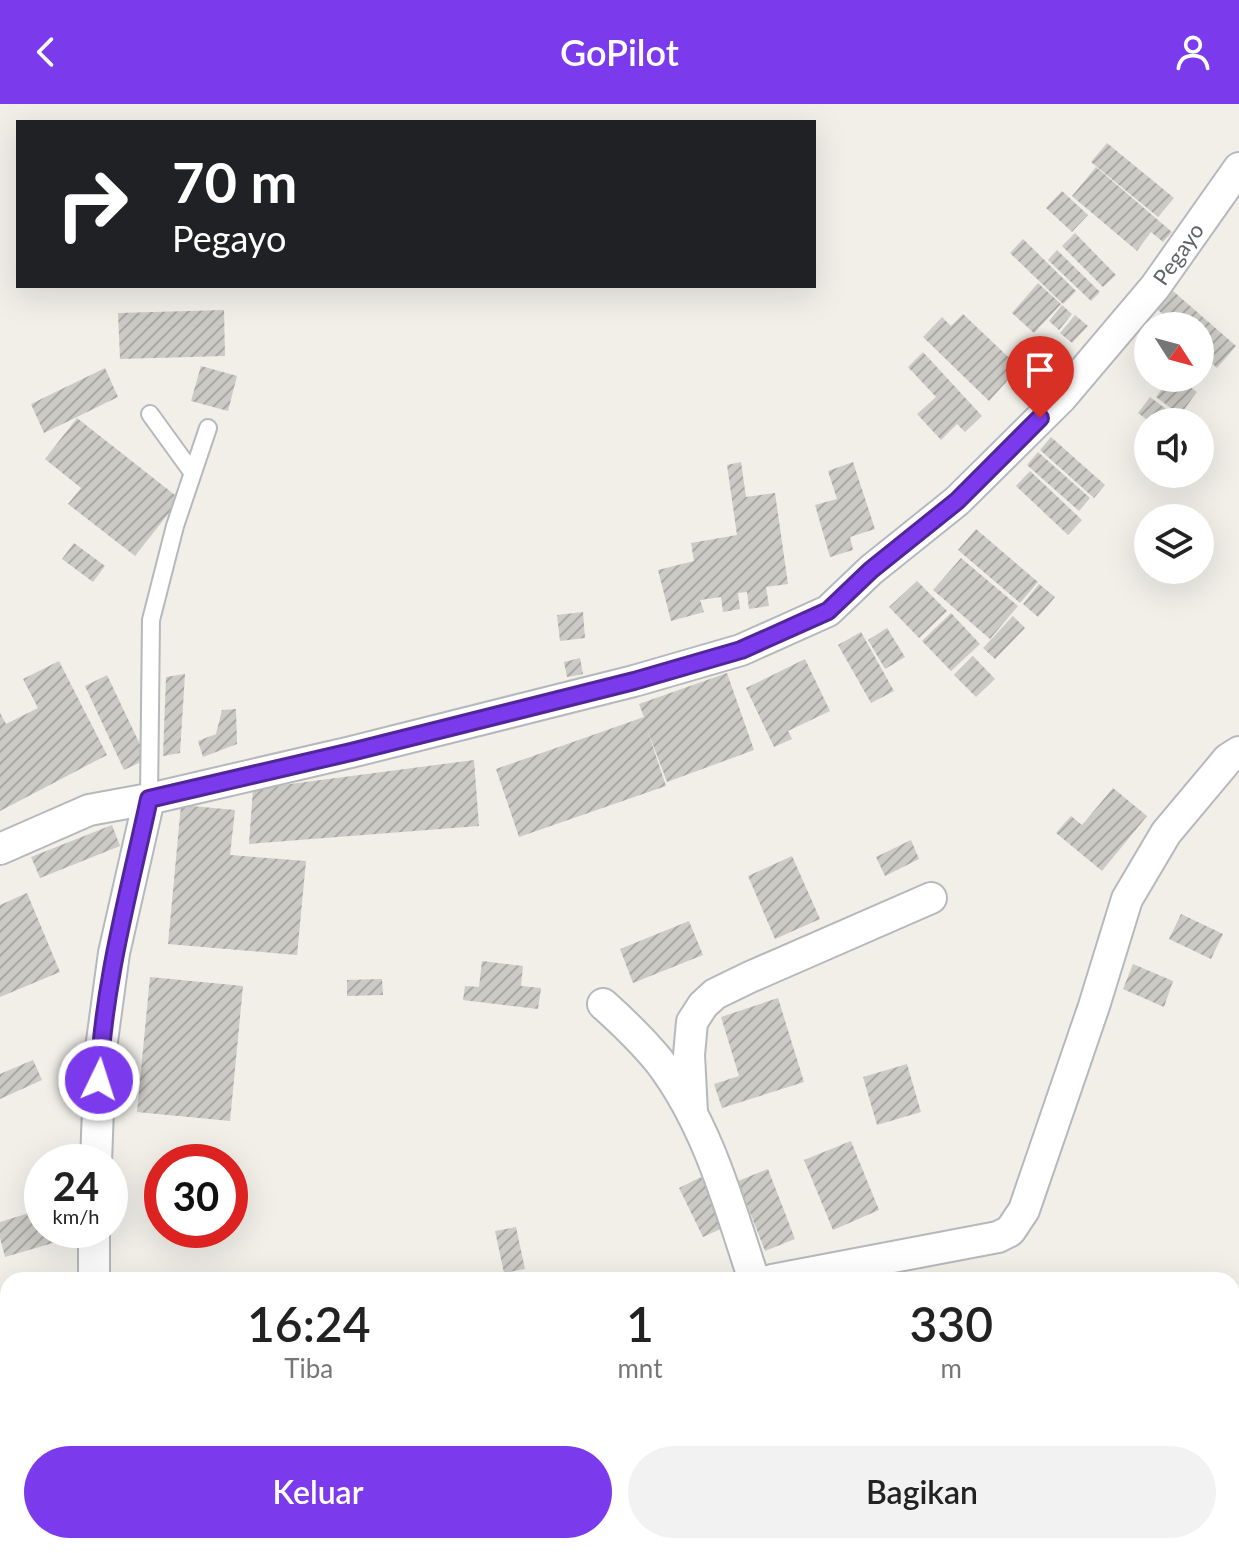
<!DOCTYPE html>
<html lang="id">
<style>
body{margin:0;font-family:Lato,sans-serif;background:#f2f2f2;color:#222;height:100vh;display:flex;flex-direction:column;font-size:30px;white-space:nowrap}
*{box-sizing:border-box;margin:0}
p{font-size:26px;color:#767676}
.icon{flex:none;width:44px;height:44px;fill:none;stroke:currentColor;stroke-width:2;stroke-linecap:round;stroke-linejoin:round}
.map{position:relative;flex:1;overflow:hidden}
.drawer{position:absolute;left:0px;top:1168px;width:1240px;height:282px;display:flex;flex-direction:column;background:#fff;border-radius:24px 24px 0 0;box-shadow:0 8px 32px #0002}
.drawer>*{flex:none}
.top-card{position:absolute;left:16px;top:16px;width:800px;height:168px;border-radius:0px;box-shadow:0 8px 32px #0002;background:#202124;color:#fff;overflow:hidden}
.needle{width:52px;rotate:126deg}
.fabs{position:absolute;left:1134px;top:208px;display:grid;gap:16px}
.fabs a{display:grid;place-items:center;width:80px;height:80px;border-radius:50%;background:#fff;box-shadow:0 8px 32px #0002;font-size:40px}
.speed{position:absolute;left:24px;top:1040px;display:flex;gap:16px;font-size:40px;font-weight:700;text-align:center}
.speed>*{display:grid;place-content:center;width:104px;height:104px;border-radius:50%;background:#fff;box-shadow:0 8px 32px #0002;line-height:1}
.speed small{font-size:20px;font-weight:400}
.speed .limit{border:12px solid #d22;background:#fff;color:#111}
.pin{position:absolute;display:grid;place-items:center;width:68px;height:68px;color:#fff;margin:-82px -34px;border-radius:50% 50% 50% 0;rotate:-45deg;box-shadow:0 0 8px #0007}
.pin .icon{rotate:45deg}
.me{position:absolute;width:88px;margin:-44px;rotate:4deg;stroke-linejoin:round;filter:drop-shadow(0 0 6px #0008)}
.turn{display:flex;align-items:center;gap:28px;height:168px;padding:0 24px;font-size:36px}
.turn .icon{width:104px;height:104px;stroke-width:2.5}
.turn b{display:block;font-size:56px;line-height:68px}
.eta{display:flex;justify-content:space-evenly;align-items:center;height:136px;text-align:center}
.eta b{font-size:48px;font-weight:600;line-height:56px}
.action{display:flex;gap:16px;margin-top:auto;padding:16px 24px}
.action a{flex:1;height:92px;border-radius:48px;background:#7c3aed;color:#fff;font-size:32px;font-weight:600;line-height:92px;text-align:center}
.action a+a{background:#f2f2f2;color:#222}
header{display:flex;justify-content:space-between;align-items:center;height:104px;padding:0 24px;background:#7c3aed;color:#fff;font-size:36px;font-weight:600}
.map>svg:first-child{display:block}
.building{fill:url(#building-hatch)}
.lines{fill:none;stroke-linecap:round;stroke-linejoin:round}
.lane-casing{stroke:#b5b8bc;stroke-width:20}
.street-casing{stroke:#b5b8bc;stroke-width:34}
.lane{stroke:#fff;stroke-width:16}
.street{stroke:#fff;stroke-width:30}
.route-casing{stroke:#51269a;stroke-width:20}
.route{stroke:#7c3aed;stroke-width:14}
.labels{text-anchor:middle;stroke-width:7;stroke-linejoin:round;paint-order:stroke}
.street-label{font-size:22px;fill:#5f6368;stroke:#fff}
</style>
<header><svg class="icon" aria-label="back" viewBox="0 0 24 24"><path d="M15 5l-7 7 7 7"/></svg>GoPilot<svg class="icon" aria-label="person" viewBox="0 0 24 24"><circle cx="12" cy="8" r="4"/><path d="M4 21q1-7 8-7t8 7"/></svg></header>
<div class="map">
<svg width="1239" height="1449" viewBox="0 0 1239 1449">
<defs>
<pattern id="building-hatch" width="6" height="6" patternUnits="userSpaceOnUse" patternTransform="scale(2)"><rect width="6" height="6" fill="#cccac5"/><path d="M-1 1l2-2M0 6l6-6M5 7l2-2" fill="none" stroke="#a9a8a4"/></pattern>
</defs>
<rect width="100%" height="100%" fill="#f1efe8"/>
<!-- building -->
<g class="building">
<path d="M1107 39 1174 94 1158 113 1091 58Z"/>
<path d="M1096 63 1172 128 1163 138 1151 128 1137 147 1072 92Z"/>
<path d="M1062 87 1088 111 1072 128 1046 104Z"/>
<path d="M1075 129 1116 171 1103 183 1062 142Z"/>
<path d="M1023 135 1076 187 1063 200 1010 149Z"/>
<path d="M1057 146 1100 188 1091 197 1048 156Z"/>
<path d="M1038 179 1061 200 1034 229 1012 209Z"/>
<path d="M1173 187 1236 242 1217 264 1200 249V222H1165L1170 217 1157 205Z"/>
<path d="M1062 201 1072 210 1059 226 1049 217Z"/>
<path d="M224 206 225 252 120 255 118 209Z"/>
<path d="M963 210 1025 269 1014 281 1008 276 989 297 923 233 942 213 951 222Z"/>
<path d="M1075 211 1088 222 1072 239 1060 229Z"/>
<path d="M923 248 982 312 965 328 957 320 941 336 917 310 936 293 908 263Z"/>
<path d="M201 262 237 272 228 307 191 297Z"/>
<path d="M105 264 118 293 44 329 31 300Z"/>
<path d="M1170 274H1178L1197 288 1180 311 1156 293Z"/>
<path d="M1150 293 1177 313 1174 318H1150L1138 309Z"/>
<path d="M77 314 180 395 135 452 68 400 81 384 45 355Z"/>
<path d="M1051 333 1105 381 1094 394 1040 346Z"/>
<path d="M1038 348 1090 394 1079 407 1027 361Z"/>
<path d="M741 358 746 393 775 389 788 480 766 483 769 502 749 505 747 488 738 489 740 505 723 508 721 493 700 496 704 508 671 517 658 466 694 457 691 439 737 431 727 361Z"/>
<path d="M853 358 875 425 850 433 853 446 830 453 815 401 837 395 828 367Z"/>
<path d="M1030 367 1082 416 1068 431 1016 382Z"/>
<path d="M976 425 1038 478 1020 499 958 446Z"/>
<path d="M74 439 105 462 93 478 62 455Z"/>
<path d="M961 454 1018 502 990 535 933 486Z"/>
<path d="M917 477 947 507 919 534 889 503Z"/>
<path d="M1039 480 1055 493 1038 513 1023 500Z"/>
<path d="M583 508 585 534 560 537 557 511Z"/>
<path d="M951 509 980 540 951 567 922 537Z"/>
<path d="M1013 512 1025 524 995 555 983 544Z"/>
<path d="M887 524 905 553 885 565 868 536Z"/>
<path d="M861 528 894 587 871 599 838 541Z"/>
<path d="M973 552 995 575 976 593 954 571Z"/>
<path d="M580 554 583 570 567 573 564 558Z"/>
<path d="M805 555 830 607 788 627 792 635 774 643 746 584Z"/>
<path d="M59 557 107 651 0 707V609L6 620 38 604 23 575Z"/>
<path d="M727 569 754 646 667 678 647 625 666 682 519 733 496 665 644 613 639 600Z"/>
<path d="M185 570 180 649 163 652 166 573Z"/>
<path d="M107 571 147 655 124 666 85 582Z"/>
<path d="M236 605 237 640 203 653 198 637 216 630 222 606Z"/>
<path d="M474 656 479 722 249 740 253 685Z"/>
<path d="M1113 684 1147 712 1102 767 1056 729 1071 712 1082 721Z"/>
<path d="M181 701 235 706 230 751 306 757 297 851 168 840Z"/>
<path d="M112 721 120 742 40 774 31 753Z"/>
<path d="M911 736 919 755 885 772 876 753Z"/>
<path d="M792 752 820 815 775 835 748 772Z"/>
<path d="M27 789 60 868 0 893V801Z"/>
<path d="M1181 810 1223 830 1211 855 1169 835Z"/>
<path d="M689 817 703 851 633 879 620 845Z"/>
<path d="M482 857 523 862 521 882 541 884 538 905 463 896 465 882 479 883Z"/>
<path d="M1133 860 1173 877 1164 903 1123 885Z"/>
<path d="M150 873 243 882 230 1017 137 1008Z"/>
<path d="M382 875 383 891 347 892V876Z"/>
<path d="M778 894 804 978 722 1004 714 980 739 972 721 913Z"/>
<path d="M33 956 42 976 0 995V970Z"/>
<path d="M907 960 921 1008 877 1021 863 973Z"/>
<path d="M851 1037 879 1106 833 1126 804 1056Z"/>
<path d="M768 1065 795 1135 765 1147 738 1077Z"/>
<path d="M701 1073 725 1123 703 1133 679 1084Z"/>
<path d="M42 1105V1126H67L70 1134 5 1153 0 1134V1118Z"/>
<path d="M516 1123 525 1165 504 1169 495 1127Z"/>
<path d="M8 1218V1237L0 1238V1219Z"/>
<path d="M8 1274V1303L0 1304V1275Z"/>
<path d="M8 1320V1376L0 1377V1321Z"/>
<path d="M19 1442H54L55 1449H0V1444Z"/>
<path d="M218 1442H261L263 1449H197Z"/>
</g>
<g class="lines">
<!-- lane casing -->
<g class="lane-casing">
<g id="lane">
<path d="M150 310 192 368"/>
<path d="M149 695 151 516 175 422 208 324"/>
</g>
</g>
<!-- street casing -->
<g class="street-casing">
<g id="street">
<path id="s1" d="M0 745 89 706 149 695 351 648 634 577 741 546 828 507 871 466 957 397 1061 294 1155 183 1239 64"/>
<path d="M603 900C623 918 642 936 659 957 708 1021 729 1101 754 1176"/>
<path d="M692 1009 689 951 692 918 703 901 715 890 750 873 931 794"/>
<path d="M96 1058 100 952 114 849 149 695"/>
<path d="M94 1126V1176"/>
<path d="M772 1176 998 1133 1010 1127 1024 1106 1094 902 1127 795 1166 729 1228 655 1239 648"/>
<path d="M129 1442 131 1449"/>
<path d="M676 1442 678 1449"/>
</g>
</g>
<!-- lane -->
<use href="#lane" class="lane"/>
<!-- street -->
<use href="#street" class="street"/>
</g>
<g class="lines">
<!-- route casing -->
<g class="route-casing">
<path id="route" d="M99 976C103 881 129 788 149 695L351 648 634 577 741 546 828 507 871 466 957 397 1040 314"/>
</g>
<!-- route -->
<use href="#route" class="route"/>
</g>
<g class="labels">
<!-- street labels -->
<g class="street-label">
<text dy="8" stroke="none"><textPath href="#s1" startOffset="1366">Pegayo</textPath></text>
</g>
</g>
</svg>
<div class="fabs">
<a><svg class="needle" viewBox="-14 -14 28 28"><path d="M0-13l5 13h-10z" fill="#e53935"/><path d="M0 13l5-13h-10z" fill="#767676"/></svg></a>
<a><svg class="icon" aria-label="sound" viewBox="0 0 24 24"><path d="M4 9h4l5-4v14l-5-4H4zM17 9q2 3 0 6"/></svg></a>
<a><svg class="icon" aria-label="layers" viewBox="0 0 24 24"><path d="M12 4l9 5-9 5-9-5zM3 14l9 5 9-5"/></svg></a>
</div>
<div class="speed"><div>24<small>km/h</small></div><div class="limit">30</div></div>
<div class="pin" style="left:1040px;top:314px;background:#d93025"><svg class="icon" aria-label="arrive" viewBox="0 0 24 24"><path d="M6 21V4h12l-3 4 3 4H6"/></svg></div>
<svg class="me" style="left:99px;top:976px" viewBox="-20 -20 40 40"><circle r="17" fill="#7c3aed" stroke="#fff" stroke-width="3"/><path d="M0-11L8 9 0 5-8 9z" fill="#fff"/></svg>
<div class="top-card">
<div class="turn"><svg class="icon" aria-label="right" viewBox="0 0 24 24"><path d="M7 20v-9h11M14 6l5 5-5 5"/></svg><div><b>70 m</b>Pegayo</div></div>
</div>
<section class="drawer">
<div class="eta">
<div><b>16:24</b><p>Tiba</p></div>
<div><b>1</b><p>mnt</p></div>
<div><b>330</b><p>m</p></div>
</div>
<div class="action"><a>Keluar</a><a>Bagikan</a></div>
</section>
</div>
